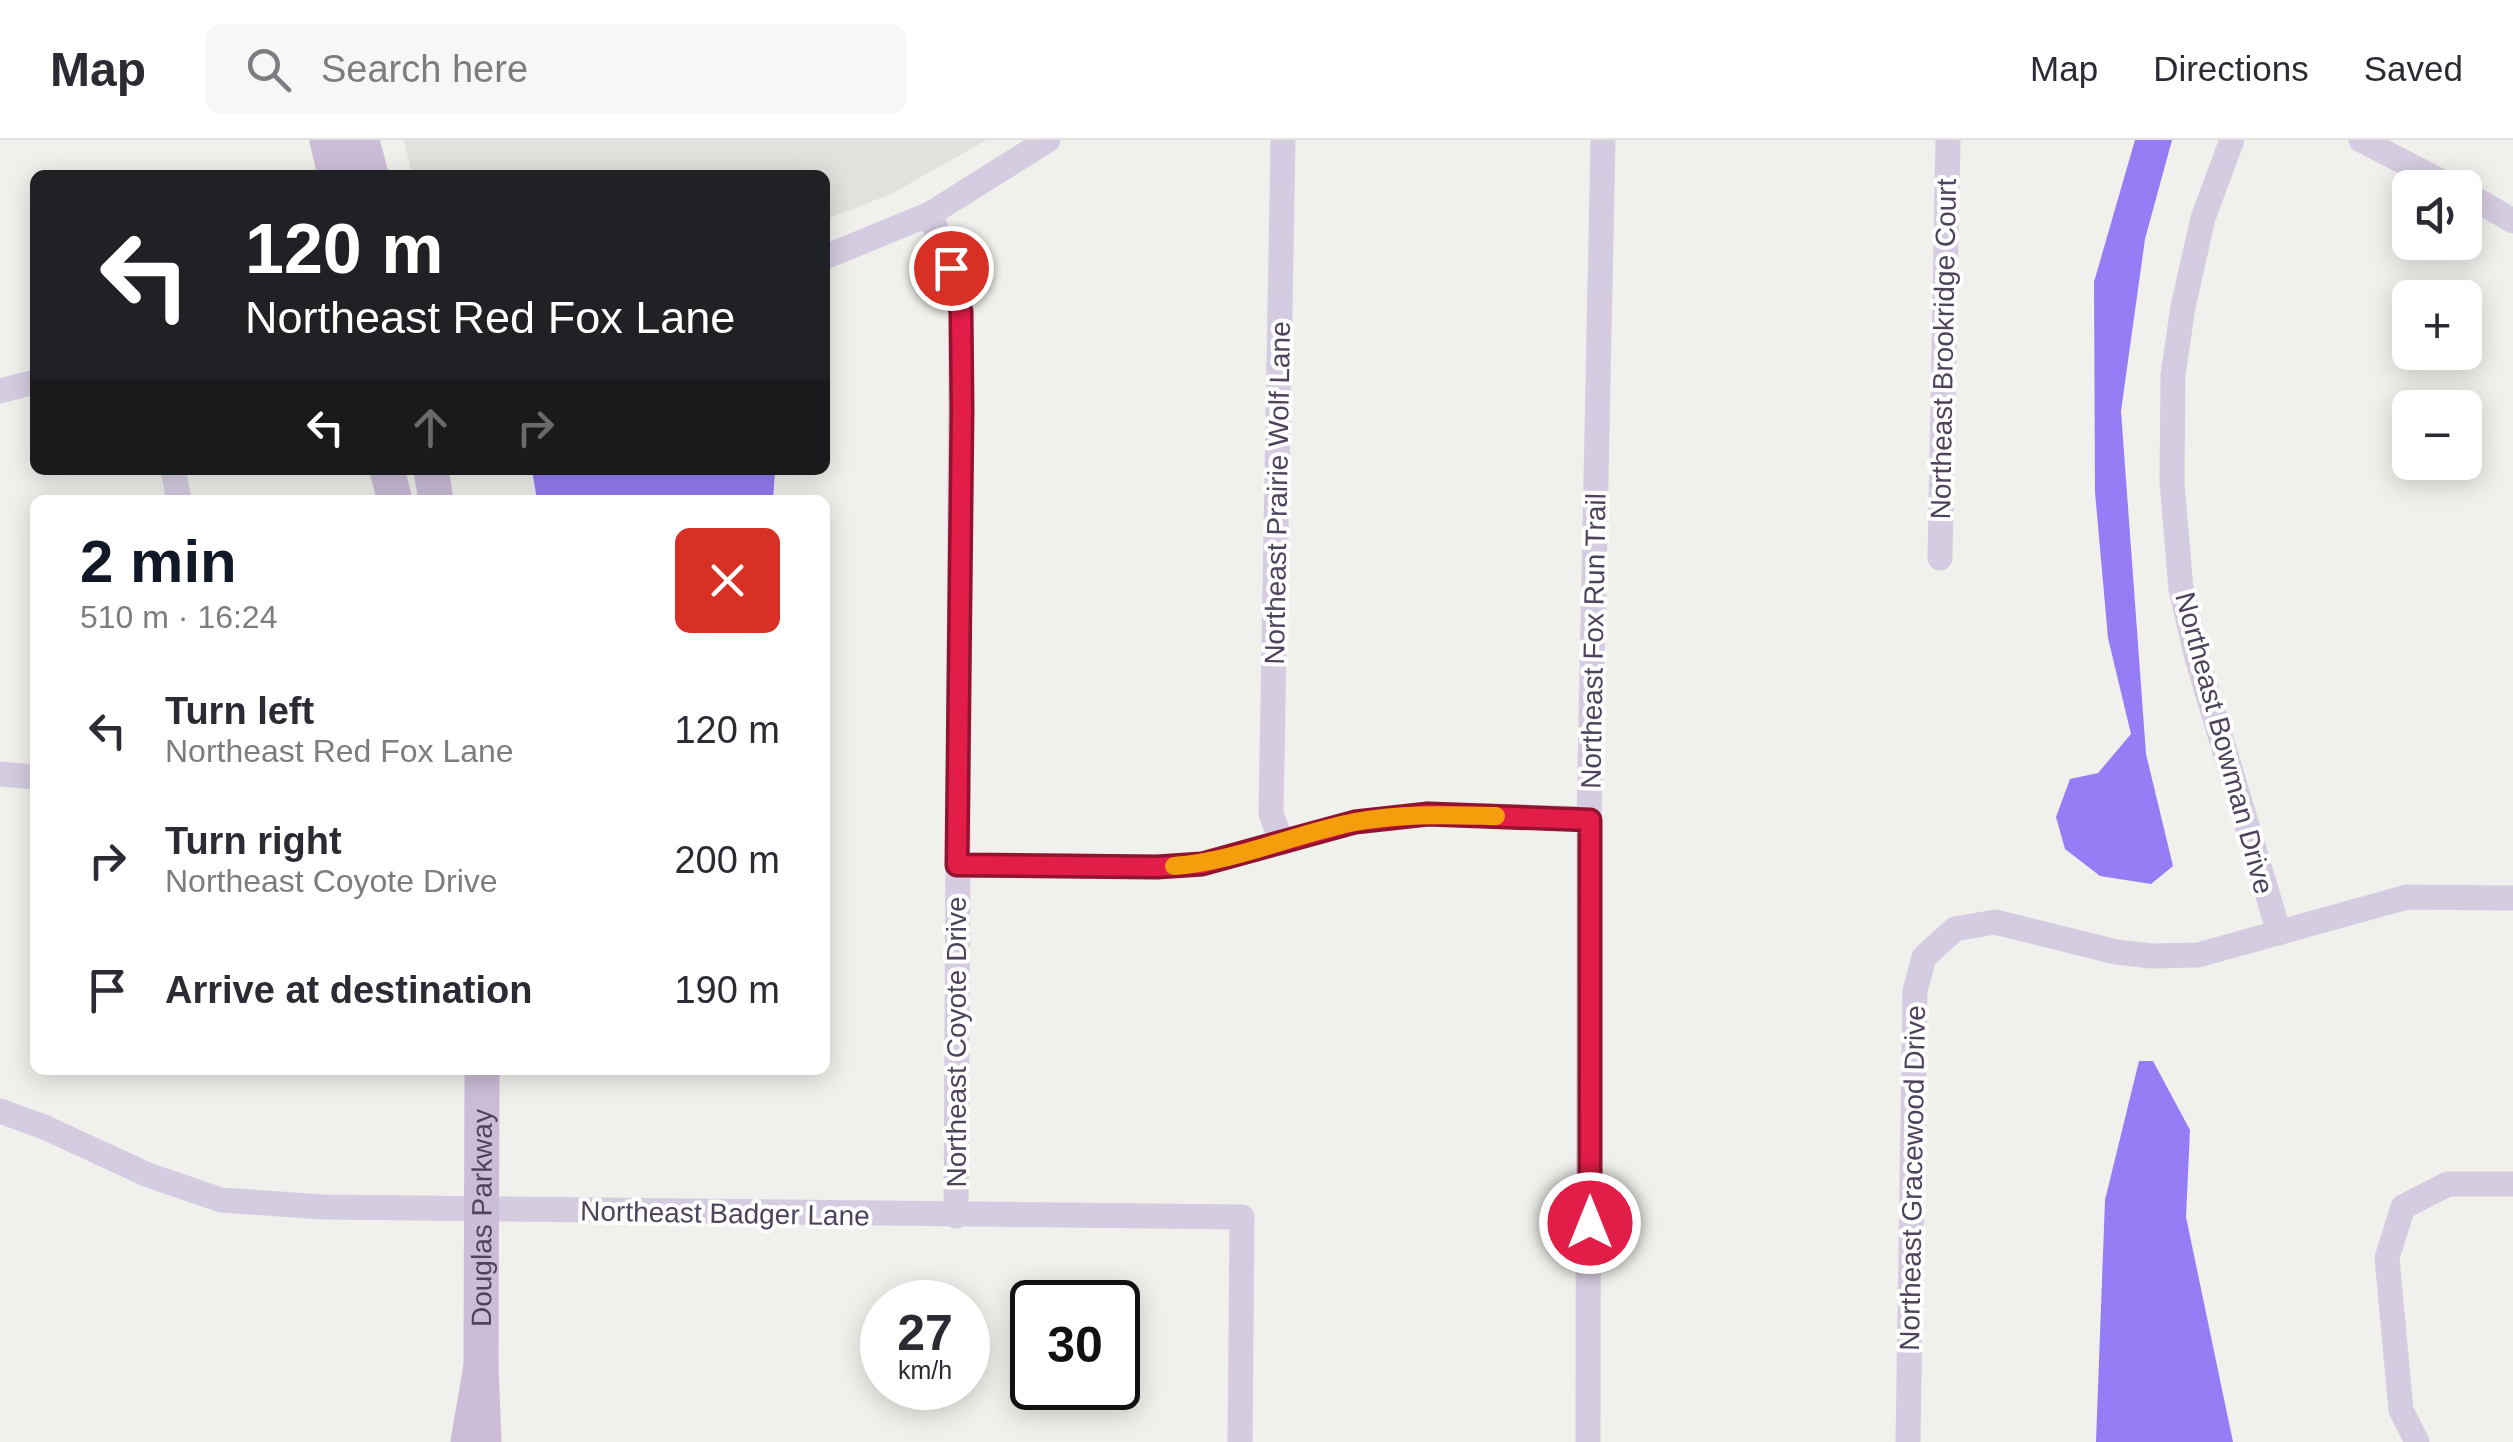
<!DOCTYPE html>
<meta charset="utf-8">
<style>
body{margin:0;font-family:Helvetica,sans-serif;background:#f7f7f7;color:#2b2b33;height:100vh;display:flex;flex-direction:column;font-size:38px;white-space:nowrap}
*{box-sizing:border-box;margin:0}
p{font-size:32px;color:#7c7c81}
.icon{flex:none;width:55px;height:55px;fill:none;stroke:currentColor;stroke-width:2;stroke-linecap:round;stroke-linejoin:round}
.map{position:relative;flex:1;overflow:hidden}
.sheet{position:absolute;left:30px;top:355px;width:800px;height:580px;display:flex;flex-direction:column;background:#fff;border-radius:15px;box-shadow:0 5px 25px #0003}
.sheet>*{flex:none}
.banner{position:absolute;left:30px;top:30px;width:800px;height:305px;border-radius:15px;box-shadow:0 5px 25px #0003;background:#202124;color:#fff;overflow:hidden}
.controls{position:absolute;left:2392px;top:30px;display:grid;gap:20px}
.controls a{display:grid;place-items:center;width:90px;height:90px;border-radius:15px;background:#fff;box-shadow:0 5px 25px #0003;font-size:50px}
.speed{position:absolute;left:860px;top:1140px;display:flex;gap:20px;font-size:50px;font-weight:700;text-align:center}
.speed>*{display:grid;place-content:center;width:130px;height:130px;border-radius:50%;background:#fff;box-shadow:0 5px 25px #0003;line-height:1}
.speed small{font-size:25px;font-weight:400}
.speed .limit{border:5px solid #111;border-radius:15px;background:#fff;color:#111}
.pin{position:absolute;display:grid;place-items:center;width:85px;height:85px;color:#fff;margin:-42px;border:5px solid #fff;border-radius:50%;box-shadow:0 2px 10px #0007}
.me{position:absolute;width:110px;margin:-55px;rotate:0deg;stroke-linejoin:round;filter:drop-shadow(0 0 8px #0008)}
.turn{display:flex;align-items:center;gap:35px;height:210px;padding:0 50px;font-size:45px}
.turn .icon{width:130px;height:130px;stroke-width:2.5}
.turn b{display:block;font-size:70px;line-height:85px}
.lanes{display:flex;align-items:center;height:95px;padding:0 50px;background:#0003;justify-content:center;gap:50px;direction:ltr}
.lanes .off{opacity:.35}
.round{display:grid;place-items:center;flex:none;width:105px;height:105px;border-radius:15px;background:#f7f7f7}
.headline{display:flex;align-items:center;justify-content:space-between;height:170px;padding:0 50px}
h1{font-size:60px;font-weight:800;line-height:75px;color:#111827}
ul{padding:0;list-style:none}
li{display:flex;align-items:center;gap:30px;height:130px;padding:0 50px}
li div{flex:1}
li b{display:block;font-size:38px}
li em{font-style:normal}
header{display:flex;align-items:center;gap:60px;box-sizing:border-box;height:140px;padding:0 50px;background:#fff;border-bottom:2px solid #e1e1e2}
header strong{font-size:48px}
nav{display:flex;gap:55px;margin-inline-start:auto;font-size:35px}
.search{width:700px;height:90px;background:#f7f7f7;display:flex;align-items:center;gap:25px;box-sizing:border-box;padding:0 35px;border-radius:15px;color:#7c7c81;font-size:38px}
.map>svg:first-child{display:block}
.education{fill:#e2e1de}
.water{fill:#967df5}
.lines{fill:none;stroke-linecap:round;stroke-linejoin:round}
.street{stroke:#d6cce1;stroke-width:25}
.secondary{stroke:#cbbdd8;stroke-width:35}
.route-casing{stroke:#92132f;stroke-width:25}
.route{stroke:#e11d48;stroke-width:18}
.slow{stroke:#f59e0b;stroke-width:18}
.labels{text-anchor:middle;stroke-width:8;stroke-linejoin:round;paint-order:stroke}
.street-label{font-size:28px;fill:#4f435c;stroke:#fff}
</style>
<header>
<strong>Map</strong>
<div class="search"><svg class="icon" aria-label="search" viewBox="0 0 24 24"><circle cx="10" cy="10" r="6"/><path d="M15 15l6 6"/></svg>Search here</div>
<nav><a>Map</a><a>Directions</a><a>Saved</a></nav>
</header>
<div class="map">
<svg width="2513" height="1302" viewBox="0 0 2513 1302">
<rect width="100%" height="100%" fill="#f0f0ec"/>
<!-- education -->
<path class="education" d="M404 0H987L891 54 825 80V35H412Z"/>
<!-- water -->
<g class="water">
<path d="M2135 0H2172L2145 99 2121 271 2146 614 2173 726 2151 744 2100 736 2065 709 2056 677 2070 639 2098 633 2131 594 2108 498 2095 352 2094 142Z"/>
<path d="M532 330H775L773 360H537Z"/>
<path d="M2139 921H2153L2190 990 2186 1077 2233 1302H2096L2105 1060Z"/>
</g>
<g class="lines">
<!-- street -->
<g class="street">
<path d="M2232 0 2203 78 2183 167 2173 235 2172 342 2181 449 2197 518 2279 793"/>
<path d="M2361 0 2454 48"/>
<path d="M2465 53 2513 81"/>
<path d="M930 74 951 128 961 171 956 1076"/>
<path d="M825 117 930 74 1048 0"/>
<path d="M0 251 35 242"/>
<path d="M173 330 179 360"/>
<path d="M1940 418 1948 0"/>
<path d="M0 634 35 637"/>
<path d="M1282 703 1271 674 1283 0"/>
<path d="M957 725 1157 727 1202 724 1355 682 1427 674 1589 679"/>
<path d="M0 971 44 987 148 1035 221 1060 323 1067 1242 1077 1240 1302"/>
<path d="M1588 1302 1589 679 1603 0"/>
<path d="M1908 1302 1915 851 1924 817 1955 789 1995 782 2116 812 2152 816 2198 815 2407 757 2513 758"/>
<path d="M2417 1302 2401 1270 2387 1118 2403 1067 2448 1044H2513"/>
</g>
<!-- secondary -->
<g class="secondary">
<path d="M327 0 335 35"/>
<path d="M362 0 371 35"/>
<path d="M387 330 395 360"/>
<path d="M431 330 436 360"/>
<path id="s1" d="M481 1226 482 930"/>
<path d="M468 1302 481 1226 484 1302"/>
</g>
</g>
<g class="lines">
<!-- route casing -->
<g class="route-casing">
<path id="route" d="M951 128 961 172 962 269 957 725 1157 727 1202 724 1355 682 1428 674 1590 680V1083"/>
</g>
<!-- route -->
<use href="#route" class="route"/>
<!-- slow -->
<path class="slow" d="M1174 726C1237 721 1294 694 1355 682 1402 673 1449 675 1496 676"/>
</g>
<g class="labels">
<!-- street labels -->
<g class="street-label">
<text transform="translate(1943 209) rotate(-89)" y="10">Northeast Brookridge Court</text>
<text transform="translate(1277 353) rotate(-89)" y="10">Northeast Prairie Wolf Lane</text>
<text transform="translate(1593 501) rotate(-89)" y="10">Northeast Fox Run Trail</text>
<text transform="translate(2225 603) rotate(75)" y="10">Northeast Bowman Drive</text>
<text transform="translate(956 902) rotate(-90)" y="10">Northeast Coyote Drive</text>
<text transform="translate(1912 1038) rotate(-89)" y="10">Northeast Gracewood Drive</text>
<text transform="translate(725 1073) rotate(1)" y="10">Northeast Badger Lane</text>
<text dy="10" stroke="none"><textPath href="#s1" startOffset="148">Douglas Parkway</textPath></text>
</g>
</g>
</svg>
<div class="controls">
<a><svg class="icon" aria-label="sound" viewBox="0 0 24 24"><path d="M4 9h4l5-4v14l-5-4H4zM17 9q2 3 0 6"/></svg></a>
<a>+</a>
<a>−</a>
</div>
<div class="speed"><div>27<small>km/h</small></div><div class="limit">30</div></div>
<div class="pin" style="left:951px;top:128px;background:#d93025"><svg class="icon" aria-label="arrive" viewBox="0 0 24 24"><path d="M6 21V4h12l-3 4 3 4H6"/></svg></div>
<svg class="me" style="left:1590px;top:1083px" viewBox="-20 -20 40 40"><circle r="17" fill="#e11d48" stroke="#fff" stroke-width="3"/><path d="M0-11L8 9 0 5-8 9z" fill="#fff"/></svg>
<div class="banner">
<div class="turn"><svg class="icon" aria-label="left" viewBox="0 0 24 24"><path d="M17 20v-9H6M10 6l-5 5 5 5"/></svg><div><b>120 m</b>Northeast Red Fox Lane</div></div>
<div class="lanes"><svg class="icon" aria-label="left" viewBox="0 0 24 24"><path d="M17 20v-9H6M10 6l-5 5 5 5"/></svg><svg class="icon off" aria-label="ahead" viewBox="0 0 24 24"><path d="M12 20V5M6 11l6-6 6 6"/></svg><svg class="icon off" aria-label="right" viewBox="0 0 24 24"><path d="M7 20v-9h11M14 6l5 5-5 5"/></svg></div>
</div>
<section class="sheet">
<div class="headline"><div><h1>2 min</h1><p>510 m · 16:24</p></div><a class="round" style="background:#d93025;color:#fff"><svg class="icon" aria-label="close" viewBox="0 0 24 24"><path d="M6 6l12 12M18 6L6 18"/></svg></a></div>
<ul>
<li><svg class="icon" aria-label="left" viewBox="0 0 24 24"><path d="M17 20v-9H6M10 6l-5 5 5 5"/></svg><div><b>Turn left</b><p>Northeast Red Fox Lane</p></div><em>120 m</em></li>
<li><svg class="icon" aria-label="right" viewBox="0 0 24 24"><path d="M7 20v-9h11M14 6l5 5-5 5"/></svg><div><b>Turn right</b><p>Northeast Coyote Drive</p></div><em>200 m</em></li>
<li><svg class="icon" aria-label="arrive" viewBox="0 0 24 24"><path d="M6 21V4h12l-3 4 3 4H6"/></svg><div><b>Arrive at destination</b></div><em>190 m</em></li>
</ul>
</section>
</div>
